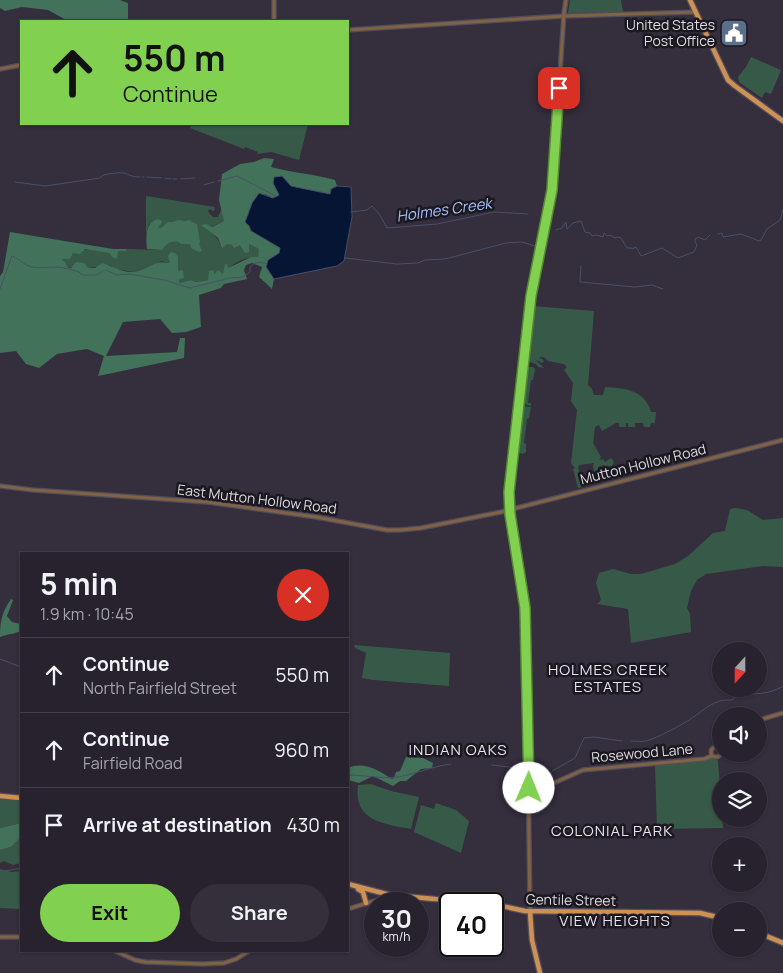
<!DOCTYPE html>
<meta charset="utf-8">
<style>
body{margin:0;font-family:Manrope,sans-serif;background:#342f3a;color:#f1f3f6;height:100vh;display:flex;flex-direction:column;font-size:19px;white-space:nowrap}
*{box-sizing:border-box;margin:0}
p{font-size:16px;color:#a5a4aa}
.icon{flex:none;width:28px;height:28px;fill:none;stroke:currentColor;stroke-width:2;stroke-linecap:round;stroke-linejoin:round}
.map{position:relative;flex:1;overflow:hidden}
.side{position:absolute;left:20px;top:552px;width:329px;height:400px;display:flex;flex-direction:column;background:#28222e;border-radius:0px;box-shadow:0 1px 4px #0004,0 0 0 1px #443f4a}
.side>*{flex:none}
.banner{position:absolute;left:20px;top:20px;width:329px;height:105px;border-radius:0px;box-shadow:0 1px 4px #0004,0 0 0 1px #443f4a;background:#82d050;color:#111;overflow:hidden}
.needle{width:32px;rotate:201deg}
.controls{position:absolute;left:712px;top:642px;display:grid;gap:10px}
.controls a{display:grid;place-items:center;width:55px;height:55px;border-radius:50%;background:#28222e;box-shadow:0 1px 4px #0004,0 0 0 1px #443f4a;font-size:25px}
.speed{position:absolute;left:364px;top:892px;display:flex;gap:10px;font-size:25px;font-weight:700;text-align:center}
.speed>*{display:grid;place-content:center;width:65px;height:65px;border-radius:50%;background:#28222e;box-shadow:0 1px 4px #0004,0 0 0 1px #443f4a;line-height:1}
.speed small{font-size:12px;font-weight:400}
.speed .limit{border:2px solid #111;border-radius:8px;background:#fff;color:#111}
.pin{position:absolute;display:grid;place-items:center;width:42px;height:42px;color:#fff;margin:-21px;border-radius:10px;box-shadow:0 2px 8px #0006}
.me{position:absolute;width:55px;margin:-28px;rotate:1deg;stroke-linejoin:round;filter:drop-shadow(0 0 4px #0008)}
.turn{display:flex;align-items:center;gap:18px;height:105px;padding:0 20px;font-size:22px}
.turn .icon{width:65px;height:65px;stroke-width:2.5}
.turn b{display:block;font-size:35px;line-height:42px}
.round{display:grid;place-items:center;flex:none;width:52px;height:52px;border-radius:26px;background:#342f3a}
.head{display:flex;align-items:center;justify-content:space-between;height:85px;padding:0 20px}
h1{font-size:30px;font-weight:700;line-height:38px}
.primary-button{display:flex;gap:10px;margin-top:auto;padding:10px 20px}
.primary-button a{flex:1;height:58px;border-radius:30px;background:#82d050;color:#111;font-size:20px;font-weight:700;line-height:58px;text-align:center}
.primary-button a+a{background:#342f3a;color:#f1f3f6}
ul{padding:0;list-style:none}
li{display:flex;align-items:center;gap:15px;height:75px;padding:0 20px;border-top:1px solid #443f4a}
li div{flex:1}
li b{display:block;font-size:19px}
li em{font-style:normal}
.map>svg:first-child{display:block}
.green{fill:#375a48}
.forest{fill:#42725a}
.water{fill:#071534;stroke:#485068}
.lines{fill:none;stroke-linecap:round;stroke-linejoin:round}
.stream{stroke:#485068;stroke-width:1}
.minor-casing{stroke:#534d5b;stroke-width:5.5}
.major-casing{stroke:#534d5b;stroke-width:7}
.minor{stroke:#806246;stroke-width:3}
.major{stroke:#cd9154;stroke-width:4.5}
.route-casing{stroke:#548734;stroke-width:12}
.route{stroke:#82d050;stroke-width:9}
.labels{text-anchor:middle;stroke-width:5;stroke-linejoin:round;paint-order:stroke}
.poi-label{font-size:14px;fill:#ded9e3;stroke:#1b181f;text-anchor:end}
.street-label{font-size:14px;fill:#ded9e3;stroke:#1b181f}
.water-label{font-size:15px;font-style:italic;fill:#a1c0ff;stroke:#1b181f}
.neighbourhood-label{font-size:15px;letter-spacing:1px;fill:#e9e0f4;stroke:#1b181f}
</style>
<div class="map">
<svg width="783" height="973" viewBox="0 0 783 973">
<rect width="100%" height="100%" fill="#352e3d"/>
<!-- green -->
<g class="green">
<path d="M570 0H621L623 12 568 13Z"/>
<path d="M751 57 781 70 771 94 765 92 762 98 739 82 738 77 746 67Z"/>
<path d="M192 124H308L299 160 271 152 257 154 258 152 245 147 244 149 190 128Z"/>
<path d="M146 196 215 207 214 211 209 209 208 212 213 217H218L222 208 226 225 224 221 206 229C215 234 218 239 222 249L227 244 232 245 249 244 260 249 258 257C245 256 231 264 223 274L214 276 210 271 208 280 196 282 191 280 179 283V280L184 278 178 271V257L168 263 162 261 134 272 115 269 110 265 88 268 67 267 60 259C67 258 70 254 76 252 87 247 98 251 109 253L113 258 116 259 117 251H125L126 249 162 250C167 243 171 241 180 242L181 244H198L197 224C186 217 172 223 161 228L157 227 162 223V221L149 224 146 235Z"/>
<path d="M533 306 594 311 588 385 592 389 594 395H603L605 387C625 388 645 390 651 412H656L655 423H651L650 427H644L643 423H635V427H628V423H626V427H619V423H616L602 431 599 425 595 427 593 443 601 457 599 460 603 459 605 462 611 458 614 462 612 466H606L603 465 598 467 597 475H595L593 466 594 463 579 465 578 468 583 484 594 482V480L596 479 597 483 578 488 573 469 575 468 571 463 577 410 571 401 573 383 564 370 567 367 564 364 548 361 544 357H540L539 359 541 358 544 361 542 363 535 359 544 368 538 367 536 364 527 361Z"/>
<path d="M527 367H533L535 369 533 380H531L528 403H531V406L523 404Z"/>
<path d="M523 406 531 407 529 418 527 419 524 443 526 444V452L523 454 517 452Z"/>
<path d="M736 508 747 510 763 520 783 518V567L763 566 706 574 697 580 691 591 687 608 690 614 691 632 631 643 628 609 597 604 601 600 596 583 599 573 613 569 631 574H641L675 564 688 556 713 533 725 531 730 509Z"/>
<path d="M354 645 450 653 449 686 373 680 362 678 366 653 355 648Z"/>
<path d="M710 757H715L718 761 723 828 657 829 655 766 704 759Z"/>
<path d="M371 784 391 791 419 797 411 829C384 824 353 821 358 785Z"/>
<path d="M0 799 21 801V823L0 828Z"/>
<path d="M436 803 456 810 469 821 461 853 414 832 421 805 434 809Z"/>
<path d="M19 839 21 840V863L13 865 4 861 0 863V850L11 847Z"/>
<path d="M0 869 12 872 21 871V909L0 908Z"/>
</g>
<!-- forest -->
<g class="forest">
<path d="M0 0H120L128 3V21H68L48 10 22 7 5 11 0 8Z"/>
<path d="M264 158 274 159 271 167C293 173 314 174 335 180L337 186 331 189 330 195 291 186 282 176 280 195 273 198 265 194 250 226 251 231 280 248 279 253 269 260 266 267 274 279 272 289 259 277 262 267 252 263 246 265 244 270 247 279 224 284 221 288 199 295 201 327 186 332 172 333 160 319 123 322 106 356 177 352 180 338H185L184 358 98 376 104 356 87 349 57 354 39 368 26 364 16 351 0 353V276L3 272 10 232 113 249H126V251H118L117 259 113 258 109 253 85 249 80 254 73 253 70 259H61L66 263 67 267 71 268 76 262 84 263 88 268H95L102 263C112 266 123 273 133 272 146 270 156 259 168 263L170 262 168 256 171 252 175 253 178 257V271L183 270 184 278 179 280V283L191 280 196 282 208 280 209 271 214 270V275L218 270 223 274 225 264H227L228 268 251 257H258L259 249 249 244V252L245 253 240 245 234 248 232 245 227 244 222 249 218 238 201 225 206 224 212 227 224 221 219 200 222 174 240 164 254 162Z"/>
<path d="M158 219 162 221V223L158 227 161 228 168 222H173L179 220 184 221 189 220 197 224 200 242 199 244 202 251 199 252 191 248 190 244H181L179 242C171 241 167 243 162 250L147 249C146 236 145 223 158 219Z"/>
<path d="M11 599 13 600 7 616 12 622 21 624V631C14 634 8 634 0 637 0 621 2 612 11 599Z"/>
<path d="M406 757 423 758 433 763 432 768 421 769 406 781H400L393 786 373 776 359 783 348 780V768C364 761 378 770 392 779L394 778 396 772 400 771Z"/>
<path d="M21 823V840L19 839 11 847 0 850V828Z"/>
</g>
<!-- water -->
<path class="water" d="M282 176 291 186 330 194 331 189 337 186 351 187 352 217 344 261 337 266 274 279 266 267 268 260 279 253 280 248 251 231 249 226 245 222 252 203 259 193 273 198 279 195 273 183 274 177Z"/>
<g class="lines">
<!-- stream -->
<g class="stream">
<path d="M142 177H144"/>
<path d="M147 177 162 178"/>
<path d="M165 178 171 179"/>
<path d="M173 179H177"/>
<path d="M180 179 195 178"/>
<path d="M218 181 237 176 274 195 275 197"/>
<path d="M15 182 45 186 100 178 103 175C110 174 117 172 124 173 130 175 132 177 140 177"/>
<path d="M204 185 214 182"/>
<path d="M351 212 367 210 372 206 380 215 387 228 437 224 494 212 528 214"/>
<path d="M556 230 562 228 566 222 567 229 573 223 581 221 585 232 590 233 592 236 596 235 603 237 604 233 607 236 610 235 615 238 618 237 621 238 627 248H632V249L636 247 641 256 662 248 678 258 694 252 697 245 695 242V239L698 237 705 240 710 235"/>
<path d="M718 234 722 233 723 237 741 234 759 241 761 240 767 229 780 220 783 210"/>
<path d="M537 247 538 248"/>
<path d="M345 258 397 264 418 263 425 260 445 259 506 243 522 242 535 246"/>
<path d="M581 266 580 282 635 287 652 285 663 289"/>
<path d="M69 269 79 272 82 275H97L104 270"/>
<path d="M106 270 117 275 130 274 164 280 190 288 230 278 243 277 250 272V267C256 261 260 262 267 264"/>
<path d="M0 289 12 256C20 259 23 265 32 267 44 269 57 265 68 269"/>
<path d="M0 659 21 667"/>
<path d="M631 741C635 741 641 742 646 741 657 738 682 725 692 718 706 709 713 699 732 700L738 694C754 694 769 695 783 686"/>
<path d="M492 765 509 767 523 771"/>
<path d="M552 771 575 758 584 738 594 737 622 741"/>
<path d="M348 775C364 775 381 779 398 777 416 774 433 766 451 764"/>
<path d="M0 872 21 868"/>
</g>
<!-- minor casing -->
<g class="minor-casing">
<g id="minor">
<path d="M274 0V21"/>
<path d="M348 30 564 16 696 12"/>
<path d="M0 69 21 65"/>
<path d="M0 486 33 490 207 502 316 517 387 530H400L421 528 501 512 783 440"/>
<path d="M759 720 783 713"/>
<circle cx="716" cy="752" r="5"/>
<path d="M716 747 721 735"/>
<path d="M529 786H547L583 770 704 759 712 756"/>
<path d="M348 909 380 899 384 894"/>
<path d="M530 911 526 616 510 516 509 492 531 296 552 190 564 13 566 0"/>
<path d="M0 937H21"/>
<path d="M115 951 135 960 145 962 202 964 224 963 236 959 249 951"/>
</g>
</g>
<!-- major casing -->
<g class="major-casing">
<g id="major">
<path d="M690 0 728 80 735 86 783 121"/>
<path d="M0 796 21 798"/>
<path d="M348 884 390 895 435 899 474 900 525 911 700 913 721 918"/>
<path d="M358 889 363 892 366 903"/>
<path d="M530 912 532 940 540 973"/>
<path d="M759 933 783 943"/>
</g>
</g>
<!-- minor -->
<use href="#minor" class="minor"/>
<!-- major -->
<use href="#major" class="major"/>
</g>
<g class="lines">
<!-- route casing -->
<g class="route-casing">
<path id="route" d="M529 788 525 608 510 514 509 492 531 296 552 190 559 88"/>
</g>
<!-- route -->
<use href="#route" class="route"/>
</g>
<!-- icons -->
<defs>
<g id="civic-square" transform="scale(1.4375)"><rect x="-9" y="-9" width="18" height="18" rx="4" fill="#5c6f8a" stroke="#1b181f"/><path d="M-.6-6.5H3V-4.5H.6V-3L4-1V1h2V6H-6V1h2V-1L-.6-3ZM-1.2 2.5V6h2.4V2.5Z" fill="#fff"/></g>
</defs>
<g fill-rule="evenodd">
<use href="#civic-square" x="734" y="33"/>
</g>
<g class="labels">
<!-- poi labels -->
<g class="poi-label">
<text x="715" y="30">United States<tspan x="715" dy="16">Post Office</tspan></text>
</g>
<!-- street labels -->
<g class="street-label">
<text transform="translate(643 464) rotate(-14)" y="5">Mutton Hollow Road</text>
<text transform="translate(257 499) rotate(7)" y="5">East Mutton Hollow Road</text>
<text transform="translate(642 753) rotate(-5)" y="5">Rosewood Lane</text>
<text transform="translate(571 900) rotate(1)" y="5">Gentile Street</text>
</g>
<!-- water labels -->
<g class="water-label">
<text transform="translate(444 210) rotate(-8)" y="5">Holmes Creek</text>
</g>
<!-- neighbourhood labels -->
<g class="neighbourhood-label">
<text x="608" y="675">HOLMES CREEK<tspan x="608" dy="17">ESTATES</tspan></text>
<text x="458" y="755">INDIAN OAKS</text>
<text x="612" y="836">COLONIAL PARK</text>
<text x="615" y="926">VIEW HEIGHTS</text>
</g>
</g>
</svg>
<div class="controls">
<a><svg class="needle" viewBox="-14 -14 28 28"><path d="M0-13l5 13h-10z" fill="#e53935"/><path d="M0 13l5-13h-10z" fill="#a5a4aa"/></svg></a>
<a><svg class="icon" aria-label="sound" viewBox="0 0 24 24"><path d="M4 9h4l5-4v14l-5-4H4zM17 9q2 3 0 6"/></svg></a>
<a><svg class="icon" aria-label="layers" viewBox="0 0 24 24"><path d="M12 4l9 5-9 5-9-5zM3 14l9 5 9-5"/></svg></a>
<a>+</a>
<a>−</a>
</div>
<div class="speed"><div>30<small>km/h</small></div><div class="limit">40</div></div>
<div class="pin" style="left:559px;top:88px;background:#d93025"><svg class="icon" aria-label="arrive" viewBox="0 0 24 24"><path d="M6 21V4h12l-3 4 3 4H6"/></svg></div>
<svg class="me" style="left:529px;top:788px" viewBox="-20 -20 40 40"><circle r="19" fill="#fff"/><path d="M0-13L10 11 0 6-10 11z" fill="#82d050"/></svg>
<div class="banner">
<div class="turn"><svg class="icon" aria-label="ahead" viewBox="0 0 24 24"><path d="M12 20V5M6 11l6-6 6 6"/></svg><div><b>550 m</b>Continue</div></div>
</div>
<section class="side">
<div class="head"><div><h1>5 min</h1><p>1.9 km · 10:45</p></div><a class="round" style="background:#d93025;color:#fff"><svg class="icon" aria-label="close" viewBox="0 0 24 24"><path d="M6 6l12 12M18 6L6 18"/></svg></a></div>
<ul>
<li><svg class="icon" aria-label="ahead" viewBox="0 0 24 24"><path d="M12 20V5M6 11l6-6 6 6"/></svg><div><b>Continue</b><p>North Fairfield Street</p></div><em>550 m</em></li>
<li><svg class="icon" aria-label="ahead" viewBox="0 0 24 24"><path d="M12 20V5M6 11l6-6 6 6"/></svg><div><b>Continue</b><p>Fairfield Road</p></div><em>960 m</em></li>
<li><svg class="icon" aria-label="arrive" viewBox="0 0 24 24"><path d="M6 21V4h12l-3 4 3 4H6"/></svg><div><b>Arrive at destination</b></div><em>430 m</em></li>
</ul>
<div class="primary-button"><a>Exit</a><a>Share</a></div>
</section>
</div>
